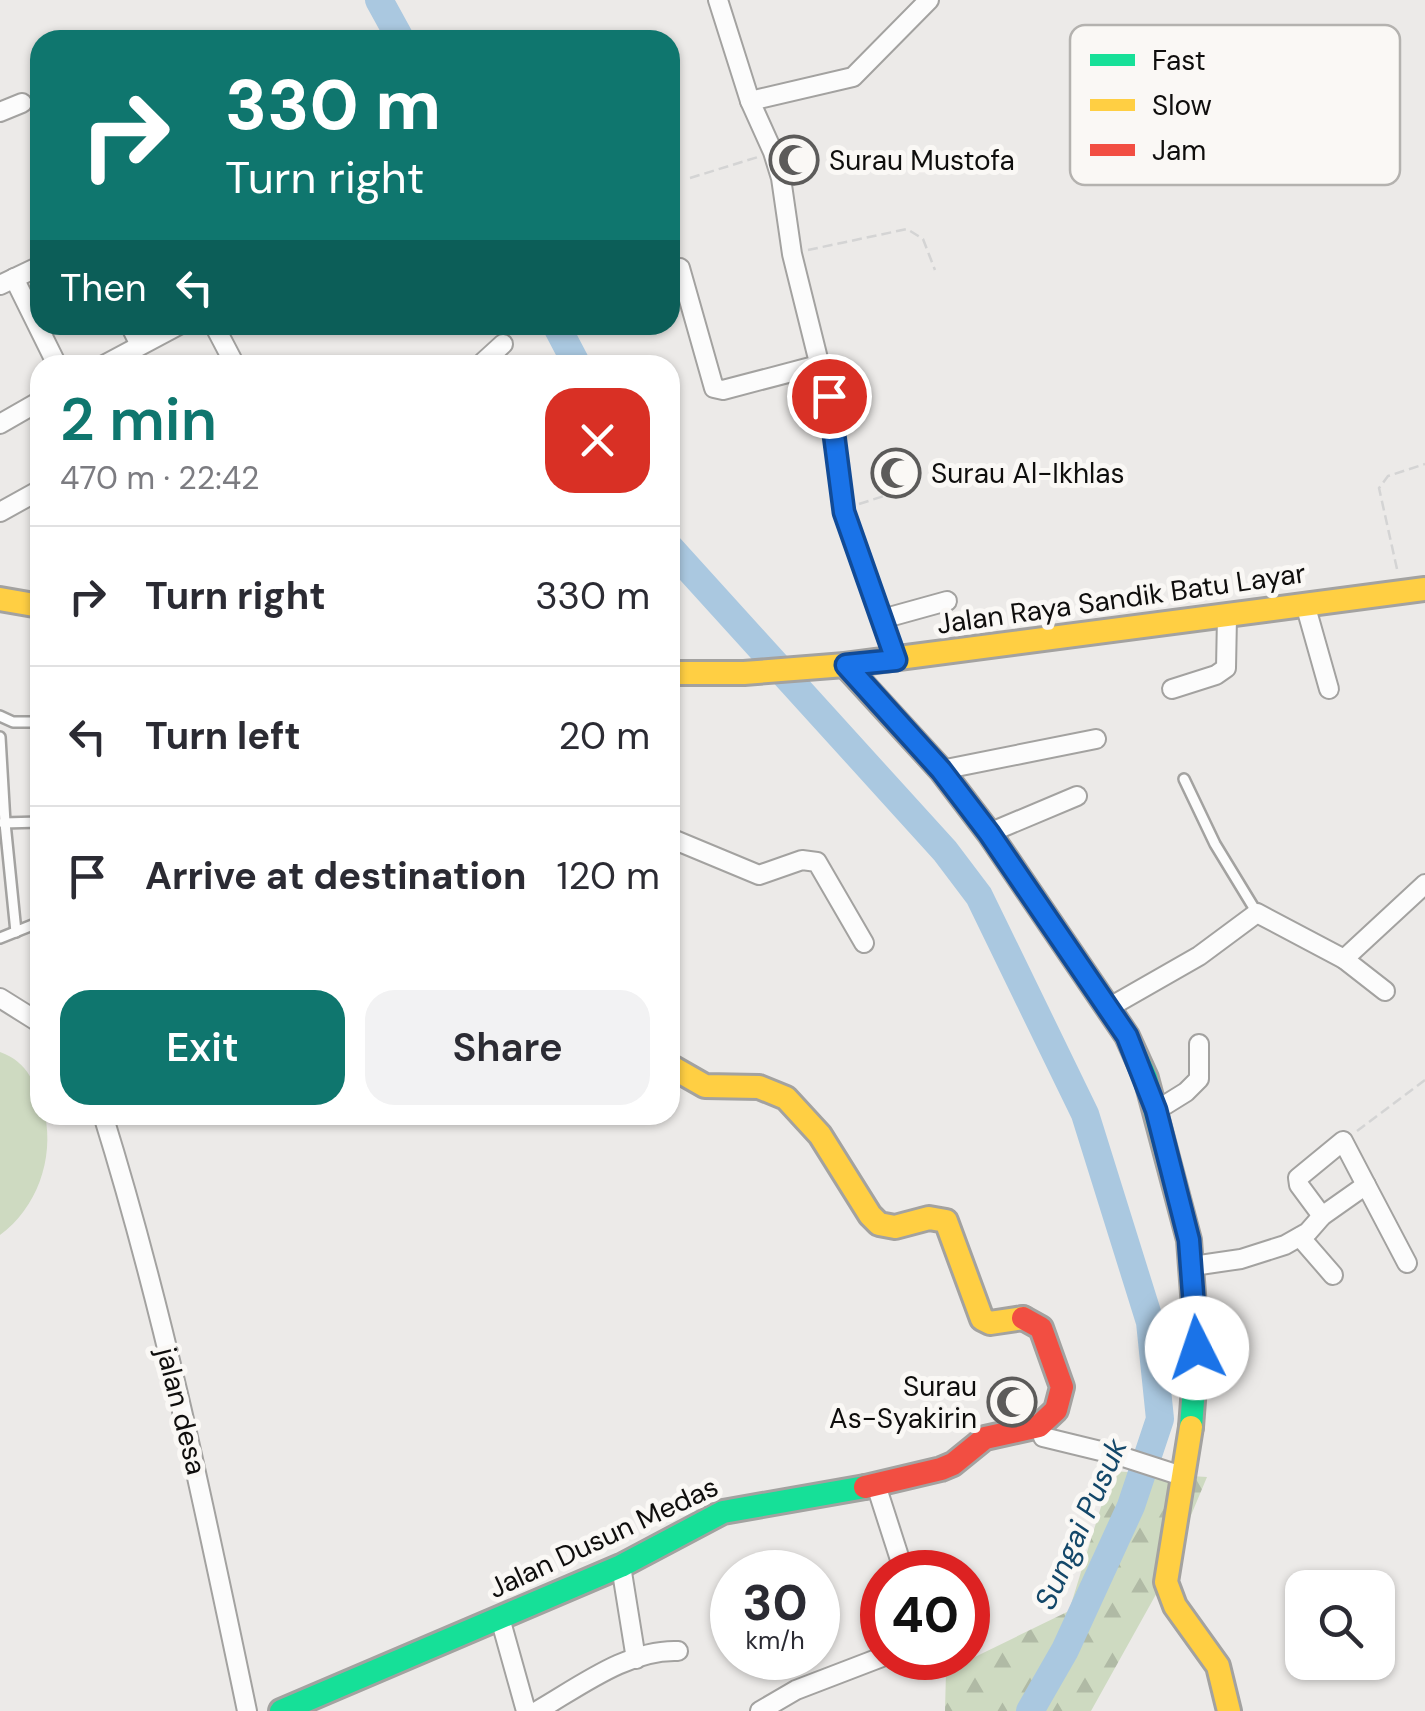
<!DOCTYPE html>
<meta charset="utf-8">
<style>
body{margin:0;font-family:"DM Sans",sans-serif;background:#f2f2f3;color:#2b2b33;height:100vh;display:flex;flex-direction:column;font-size:38px;white-space:nowrap}
*{box-sizing:border-box;margin:0}
p{font-size:32px;color:#7c7c81}
.icon{flex:none;width:55px;height:55px;fill:none;stroke:currentColor;stroke-width:2;stroke-linecap:round;stroke-linejoin:round}
.map{position:relative;flex:1;overflow:hidden}
.side{position:absolute;left:30px;top:355px;width:650px;height:770px;display:flex;flex-direction:column;background:#fff;border-radius:30px;box-shadow:0 2px 8px #0004}
.side>*{flex:none}
.top-card{position:absolute;left:30px;top:30px;width:650px;height:305px;border-radius:30px;box-shadow:0 2px 8px #0004;background:#0f766e;color:#fff;overflow:hidden}
.buttons{position:absolute;left:1285px;top:1570px;display:grid;gap:20px}
.buttons a{display:grid;place-items:center;width:110px;height:110px;border-radius:20px;background:#fff;box-shadow:0 2px 8px #0004;font-size:50px}
.speed{position:absolute;left:710px;top:1550px;display:flex;gap:20px;font-size:50px;font-weight:700;text-align:center}
.speed>*{display:grid;place-content:center;width:130px;height:130px;border-radius:50%;background:#fff;box-shadow:0 2px 8px #0004;line-height:1}
.speed small{font-size:25px;font-weight:400}
.speed .limit{border:15px solid #d22;background:#fff;color:#111}
.pin{position:absolute;display:grid;place-items:center;width:85px;height:85px;color:#fff;margin:-42px;border:5px solid #fff;border-radius:50%;box-shadow:0 2px 10px #0007}
.me{position:absolute;width:110px;margin:-55px;rotate:356deg;stroke-linejoin:round;filter:drop-shadow(0 0 8px #0008)}
.turn{display:flex;align-items:center;gap:35px;height:210px;padding:0 30px;font-size:45px}
.turn .icon{width:130px;height:130px;stroke-width:2.5}
.turn b{display:block;font-size:70px;line-height:85px}
.then{display:flex;align-items:center;height:95px;padding:0 30px;background:#0003;gap:20px;font-size:38px}
.round{display:grid;place-items:center;flex:none;width:105px;height:105px;border-radius:30px;background:#f2f2f3}
.head{display:flex;align-items:center;justify-content:space-between;height:170px;padding:0 30px}
h1{font-size:60px;font-weight:600;line-height:75px;color:#0f766e}
.button{display:flex;gap:20px;margin-top:auto;padding:20px 30px}
.button a{flex:1;height:115px;border-radius:30px;background:#0f766e;color:#fff;font-size:40px;font-weight:600;line-height:115px;text-align:center}
.button a+a{background:#f2f2f3;color:#2b2b33}
ul{padding:0;list-style:none}
li{display:flex;align-items:center;gap:30px;height:140px;padding:0 30px;border-top:2px solid #e1e1e2}
li div{flex:1}
li b{display:block;font-size:38px}
li em{font-style:normal}
.map>svg:first-child{display:block}
.forest{fill:url(#forest-firs)}
.garden{fill:#cedac1}
.lines{fill:none;stroke-linecap:round;stroke-linejoin:round}
.river{stroke:#aac8e0;stroke-width:28}
.lane-casing{stroke:#a3a2a0;stroke-width:14}
.street-casing{stroke:#a3a2a0;stroke-width:22}
.fast-casing{stroke:#a3a2a0;stroke-width:28}
.slow-casing{stroke:#a3a2a0;stroke-width:28}
.jam-casing{stroke:#a3a2a0;stroke-width:28}
.path{stroke:#d4d4d4;stroke-width:2.5;stroke-dasharray:10 5;stroke-linecap:butt}
.lane{stroke:#fcfcfc;stroke-width:9}
.street{stroke:#fcfcfc;stroke-width:18}
.fast{stroke:#16e098;stroke-width:22}
.slow{stroke:#ffcf43;stroke-width:22}
.jam{stroke:#f24e42;stroke-width:22}
.route-casing{stroke:#114b97;stroke-width:25}
.route{stroke:#1a73e8;stroke-width:18}
.labels{text-anchor:middle;stroke-width:10;stroke-linejoin:round;paint-order:stroke}
.poi-label{font-size:28px;fill:#0f0e0d;stroke:#faf8f5;text-anchor:start}
.street-label{font-size:28px;fill:#0f0e0d;stroke:#faf8f5}
.water-label{font-size:30px;font-style:italic;fill:#134769;stroke:#faf8f5}
.key{fill:#faf8f5;stroke:#b4b2af;stroke-width:2.5}
.key-label{font-size:28px;fill:#0f0e0d}
</style>
<div class="map">
<svg width="1425" height="1711" viewBox="0 0 1425 1711">
<defs>
<pattern id="forest-firs" width="22" height="20" patternUnits="userSpaceOnUse" patternTransform="scale(2.5)"><rect width="22" height="20" fill="#cedac1"/><path d="M5 1l3.5 6h-7zM16 11l3.5 6h-7z" fill="#b0baa5"/></pattern>
</defs>
<rect width="100%" height="100%" fill="#eceae8"/>
<!-- forest -->
<path class="forest" d="M1112 1471 1207 1477 1164 1580 1091 1711H945L946 1671 1069 1611Z"/>
<!-- garden -->
<path class="garden" d="M0 1052C27 1061 40 1087 40 1115H45C54 1159 37 1208 0 1235Z"/>
<g class="lines">
<!-- river -->
<g class="river">
<path d="M379 0 401 40"/>
<path d="M556 325 577 365"/>
<path d="M670 548 945 851 979 896 1085 1114 1150 1322 1160 1419 1131 1506 1065 1650 1030 1711"/>
</g>
<!-- lane casing -->
<g class="lane-casing">
<g id="lane">
<path d="M0 716 13 722H40"/>
<path d="M0 737 5 823 16 932"/>
<path d="M1184 779 1215 844 1257 913"/>
<path d="M3 823 40 822"/>
<path d="M0 938 40 922"/>
</g>
</g>
<!-- street casing -->
<g class="street-casing">
<g id="street">
<path d="M718 0 750 101 773 152 781 178 792 254 832 415 844 512 896 659"/>
<path d="M750 101 853 77 929 0"/>
<path d="M0 112 22 103"/>
<path d="M680 268 714 388 723 390 822 364"/>
<path d="M14 278 57 365"/>
<path d="M0 285 40 266"/>
<path d="M130 325 140 345"/>
<path d="M214 325 235 365"/>
<path d="M104 365 179 325"/>
<path d="M480 365 503 344"/>
<path d="M0 424 40 401"/>
<path d="M0 512 40 490"/>
<path d="M1305 604 1329 689"/>
<path d="M882 619 947 601"/>
<path d="M1172 689 1216 675 1226 668 1227 617"/>
<path d="M941 770 1096 739"/>
<path d="M989 833 1077 796"/>
<path d="M670 838 759 875 802 860 817 862 864 943"/>
<path d="M1344 959 1385 991"/>
<path d="M0 998 40 1023"/>
<path d="M1108 1008 1199 956 1257 913 1344 959 1425 884"/>
<path d="M1157 1110 1186 1092 1199 1079V1044"/>
<path d="M103 1115C164 1311 205 1511 247 1711"/>
<path d="M1322 1216 1299 1185 1298 1178 1343 1141 1366 1185"/>
<path d="M1300 1237 1333 1275"/>
<path d="M1193 1266 1241 1259 1285 1245 1308 1232 1322 1216 1366 1185 1407 1263"/>
<path d="M1039 1426 1043 1437 1117 1455 1182 1476"/>
<path d="M876 1485 904 1572"/>
<path d="M621 1566 636 1659"/>
<path d="M500 1618 526 1711"/>
<path d="M537 1711C579 1687 628 1649 678 1651"/>
<path d="M760 1711 796 1690 882 1657"/>
</g>
</g>
<!-- fast casing -->
<g class="fast-casing">
<g id="fast">
<path d="M845 665 941 770 989 833 1127 1036 1146 1078 1189 1240 1197 1348 1191 1427"/>
<path d="M281 1711 621 1566 723 1512 865 1487"/>
</g>
</g>
<!-- slow casing -->
<g class="slow-casing">
<g id="slow">
<path d="M0 599 40 606"/>
<path d="M670 673H744L845 665 1425 589"/>
<path d="M670 1066 705 1086 759 1087 786 1098 820 1135 870 1215 879 1224 895 1227 929 1218 946 1221 982 1319 990 1323 1023 1318"/>
<path d="M1191 1427 1166 1582 1175 1606 1218 1666 1229 1711"/>
</g>
</g>
<!-- jam casing -->
<g class="jam-casing">
<path id="jam" d="M865 1487 941 1469 953 1464 985 1438 1039 1426 1056 1410 1062 1387 1041 1328 1023 1318"/>
</g>
<!-- path -->
<g class="path">
<path d="M690 178 758 157"/>
<path d="M808 250 907 229 923 239 935 270"/>
<path d="M859 504 912 487 915 480 910 453"/>
<path d="M1397 569 1379 488 1388 476 1425 464"/>
<path d="M1357 1131 1425 1080"/>
</g>
<!-- lane -->
<use href="#lane" class="lane"/>
<!-- street -->
<use href="#street" class="street"/>
<!-- fast -->
<use href="#fast" class="fast"/>
<!-- slow -->
<use href="#slow" class="slow"/>
<!-- jam -->
<use href="#jam" class="jam"/>
</g>
<g class="lines">
<!-- route casing -->
<g class="route-casing">
<path id="route" d="M829 396 844 512 896 660 846 665 941 770 989 833 1127 1036 1156 1110 1189 1240 1197 1348"/>
</g>
<!-- route -->
<use href="#route" class="route"/>
</g>
<!-- icons -->
<defs>
<g id="mosque-ring" transform="scale(2.5)"><circle r="9.5" fill="#faf8f5" stroke="#5c5b5a" stroke-width="1.5"/><path d="M3.5-4.9A6 6 0 1 0 3.5 4.9A5 5 0 1 1 3.5-4.9Z" fill="#5c5b5a"/></g>
</defs>
<g fill-rule="evenodd">
<use href="#mosque-ring" x="794" y="160"/>
<use href="#mosque-ring" x="896" y="473"/>
<use href="#mosque-ring" x="1012" y="1402"/>
</g>
<g class="labels">
<!-- poi labels -->
<g class="poi-label">
<text x="829" y="170">Surau Mustofa</text>
<text x="931" y="483">Surau Al-Ikhlas</text>
<text x="977" y="1396" text-anchor="end">Surau<tspan x="977" dy="32">As-Syakirin</tspan></text>
</g>
<!-- street labels -->
<g class="street-label">
<text transform="translate(1121 598) rotate(-8)" y="10">Jalan Raya Sandik Batu Layar</text>
<text transform="translate(182 1411) rotate(76)" y="10">jalan desa</text>
<text transform="translate(603 1537) rotate(-25)" y="10">Jalan Dusun Medas</text>
</g>
<!-- water labels -->
<g class="water-label">
<text transform="translate(1081 1524) rotate(-66)" y="10">Sungai Pusuk</text>
</g>
</g>
<!-- legend -->
<rect x="1070" y="25" width="330" height="160" rx="15" class="key"/>
<rect x="1090" y="54" width="45" height="12" fill="#16e098"/>
<rect x="1090" y="99" width="45" height="12" fill="#ffcf43"/>
<rect x="1090" y="144" width="45" height="12" fill="#f24e42"/>
<g class="key-label">
<text x="1152" y="70">Fast</text>
<text x="1152" y="115">Slow</text>
<text x="1152" y="160">Jam</text>
</g>
</svg>
<div class="buttons">
<a><svg class="icon" aria-label="search" viewBox="0 0 24 24"><circle cx="10" cy="10" r="6"/><path d="M15 15l6 6"/></svg></a>
</div>
<div class="speed"><div>30<small>km/h</small></div><div class="limit">40</div></div>
<div class="pin" style="left:829px;top:396px;background:#d93025"><svg class="icon" aria-label="arrive" viewBox="0 0 24 24"><path d="M6 21V4h12l-3 4 3 4H6"/></svg></div>
<svg class="me" style="left:1197px;top:1348px" viewBox="-20 -20 40 40"><circle r="19" fill="#fff"/><path d="M0-13L10 11 0 6-10 11z" fill="#1a73e8"/></svg>
<div class="top-card">
<div class="turn"><svg class="icon" aria-label="right" viewBox="0 0 24 24"><path d="M7 20v-9h11M14 6l5 5-5 5"/></svg><div><b>330 m</b>Turn right</div></div>
<div class="then">Then<svg class="icon" aria-label="left" viewBox="0 0 24 24"><path d="M17 20v-9H6M10 6l-5 5 5 5"/></svg></div>
</div>
<section class="side">
<div class="head"><div><h1>2 min</h1><p>470 m · 22:42</p></div><a class="round" style="background:#d93025;color:#fff"><svg class="icon" aria-label="close" viewBox="0 0 24 24"><path d="M6 6l12 12M18 6L6 18"/></svg></a></div>
<ul>
<li><svg class="icon" aria-label="right" viewBox="0 0 24 24"><path d="M7 20v-9h11M14 6l5 5-5 5"/></svg><div><b>Turn right</b></div><em>330 m</em></li>
<li><svg class="icon" aria-label="left" viewBox="0 0 24 24"><path d="M17 20v-9H6M10 6l-5 5 5 5"/></svg><div><b>Turn left</b></div><em>20 m</em></li>
<li><svg class="icon" aria-label="arrive" viewBox="0 0 24 24"><path d="M6 21V4h12l-3 4 3 4H6"/></svg><div><b>Arrive at destination</b></div><em>120 m</em></li>
</ul>
<div class="button"><a>Exit</a><a>Share</a></div>
</section>
</div>
